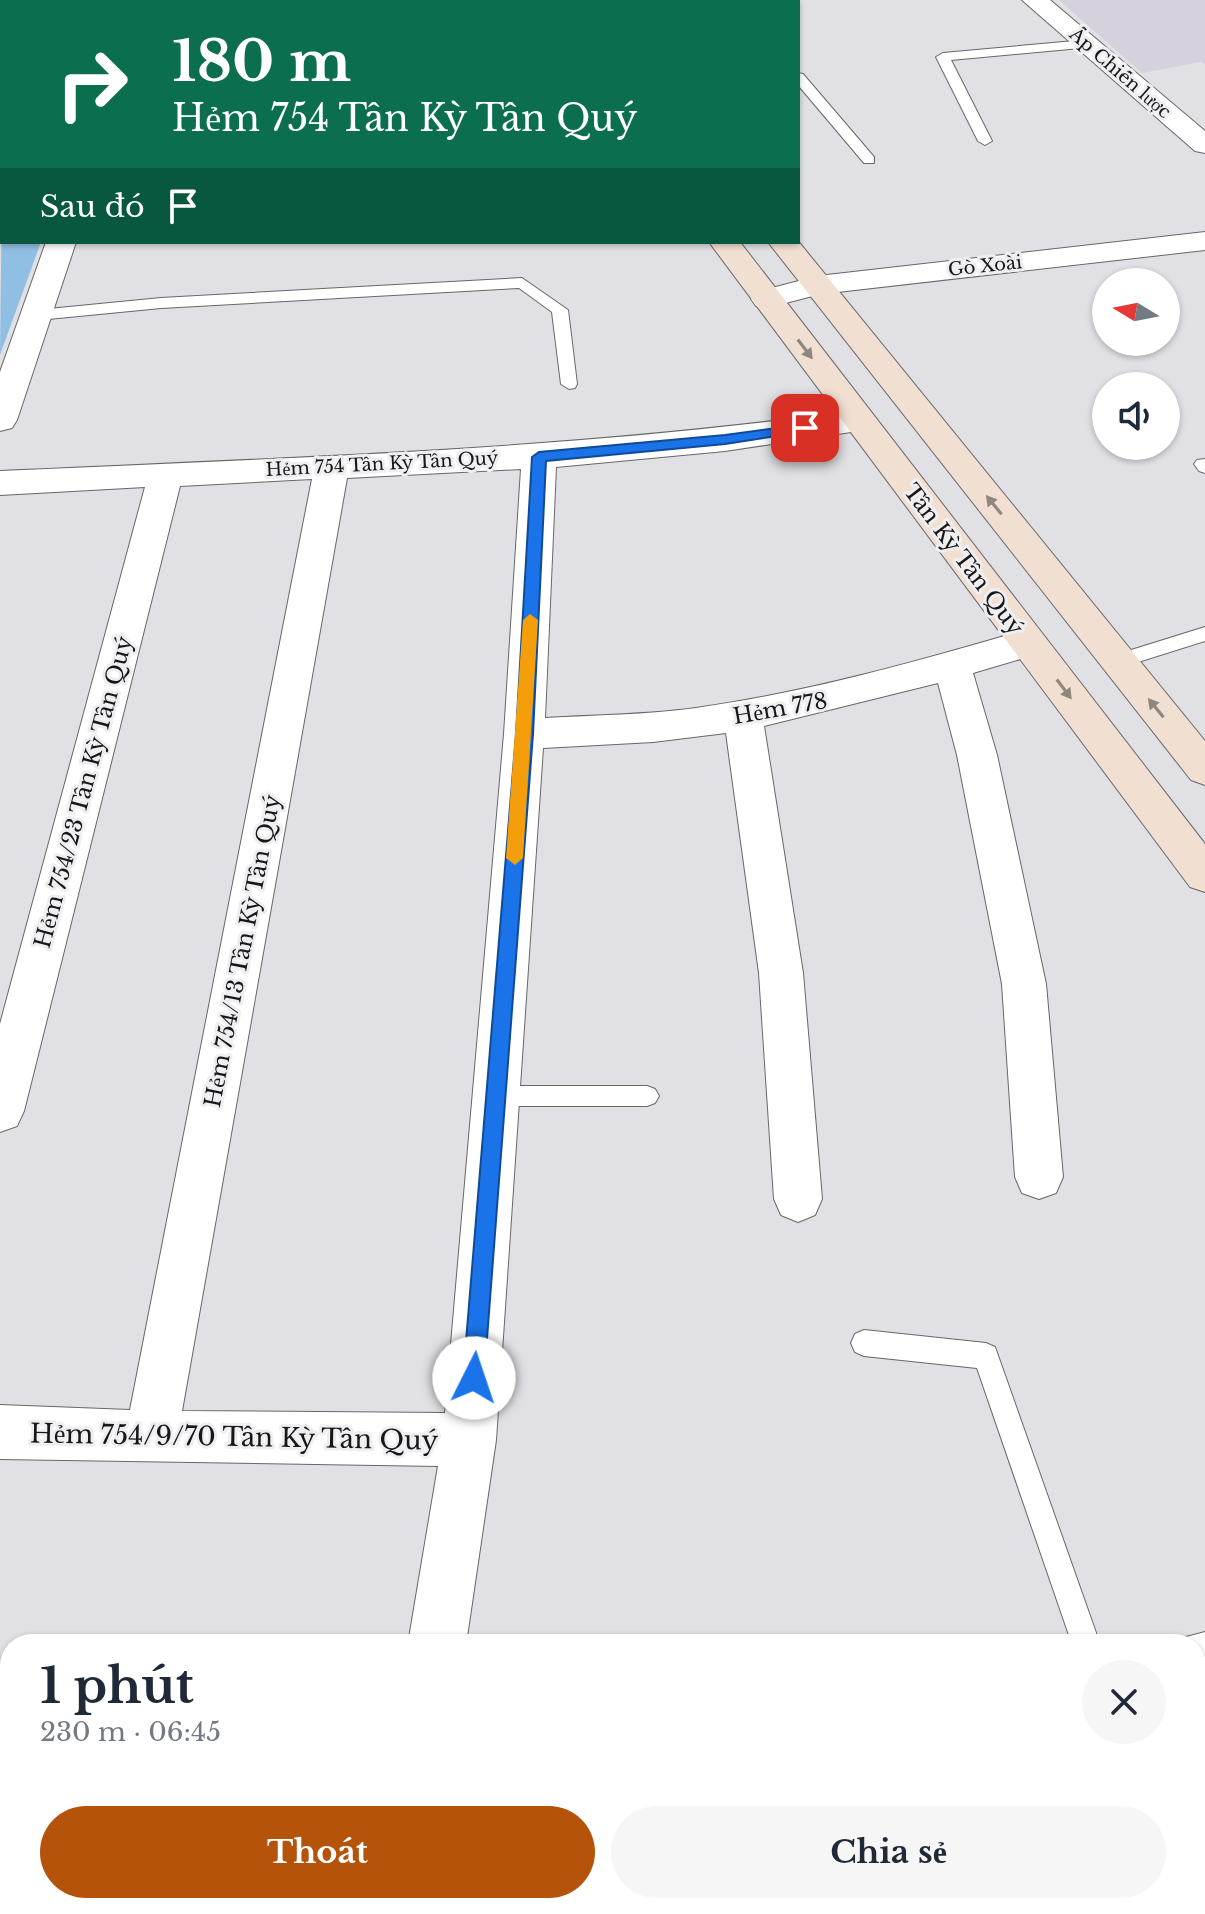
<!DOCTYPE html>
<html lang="vi">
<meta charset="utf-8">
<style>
body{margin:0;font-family:"Libre Baskerville",serif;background:#f6f6f7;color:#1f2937;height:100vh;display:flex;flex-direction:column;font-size:30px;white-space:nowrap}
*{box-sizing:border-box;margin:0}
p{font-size:26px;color:#747a83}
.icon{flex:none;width:44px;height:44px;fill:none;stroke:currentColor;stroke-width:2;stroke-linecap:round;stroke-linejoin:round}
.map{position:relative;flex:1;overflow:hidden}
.drawer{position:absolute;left:0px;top:1634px;width:1206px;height:280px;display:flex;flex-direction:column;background:#fff;border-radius:32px 32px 0 0;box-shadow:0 2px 6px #0004}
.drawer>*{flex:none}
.banner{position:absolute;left:0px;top:0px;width:800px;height:244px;box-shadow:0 2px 6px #0004;background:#0b6e4f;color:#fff;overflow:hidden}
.needle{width:52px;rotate:280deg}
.fabs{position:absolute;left:1092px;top:268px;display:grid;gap:16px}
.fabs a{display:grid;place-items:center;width:88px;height:88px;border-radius:50%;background:#fff;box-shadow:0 2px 6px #0004;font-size:40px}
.pin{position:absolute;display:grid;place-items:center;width:68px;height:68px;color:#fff;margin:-34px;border-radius:16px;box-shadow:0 4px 12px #0006}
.me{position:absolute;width:88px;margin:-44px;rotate:4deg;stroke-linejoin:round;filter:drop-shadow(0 0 6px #0008)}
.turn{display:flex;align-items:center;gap:28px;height:168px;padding:0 40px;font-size:36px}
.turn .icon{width:104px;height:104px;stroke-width:2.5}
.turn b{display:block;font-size:56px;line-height:68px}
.then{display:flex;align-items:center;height:76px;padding:0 40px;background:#0003;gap:16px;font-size:30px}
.round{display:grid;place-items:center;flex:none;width:84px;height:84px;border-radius:42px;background:#f6f6f7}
.overview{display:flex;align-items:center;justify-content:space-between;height:136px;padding:0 40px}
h1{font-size:48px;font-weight:700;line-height:60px}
.cta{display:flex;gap:16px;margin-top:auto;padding:16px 40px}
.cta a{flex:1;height:92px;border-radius:48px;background:#b45309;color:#fff;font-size:32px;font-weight:700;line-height:92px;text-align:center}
.cta a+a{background:#f6f6f7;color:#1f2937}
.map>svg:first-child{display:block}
.built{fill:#d5d2dd}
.water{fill:#91bfe4}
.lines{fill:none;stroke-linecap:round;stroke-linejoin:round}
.service-casing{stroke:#67676a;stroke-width:2}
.minor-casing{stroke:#67676a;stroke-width:2}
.tertiary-casing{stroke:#67676a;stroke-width:2}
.secondary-casing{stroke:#67676a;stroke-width:2}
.service{fill:#fff;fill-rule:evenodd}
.minor{fill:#fff;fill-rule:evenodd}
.tertiary{fill:#fff;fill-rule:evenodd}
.secondary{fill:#f1e0d2;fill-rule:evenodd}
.oneway{fill:#8f867e}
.route{fill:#1a73e8;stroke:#114b97;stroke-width:2}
.slow{fill:#f59e0b}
.labels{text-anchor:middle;stroke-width:6;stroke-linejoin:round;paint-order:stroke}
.far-street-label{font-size:18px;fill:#171718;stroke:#efeef1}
.street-label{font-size:22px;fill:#171718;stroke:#efeef1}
.near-street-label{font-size:26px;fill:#171718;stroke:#efeef1}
</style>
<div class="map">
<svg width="1205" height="1914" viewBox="0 0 1205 1914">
<rect width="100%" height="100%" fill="#e1e0e4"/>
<!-- built -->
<path class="built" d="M1059 0H1205V64L1201 62 1142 73Z"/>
<!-- water -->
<path class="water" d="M2 179V242H41L0 355Z"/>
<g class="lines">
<!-- service casing -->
<g class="service-casing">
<g id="service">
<path d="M726 0H738L739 2H727Z"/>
<path d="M1086 40 1093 44 1091 47 951 60 992 141 985 145 978 141 936 57 943 53Z"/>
<path d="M798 73 803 74 874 157V163H864L798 85Z"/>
<path d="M522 278 568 310 577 384 575 388 569 389 561 384 552 312 519 288 161 308 38 320 30 315 38 310 161 298Z"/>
<path d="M1205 459V473L1199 471 1194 464 1197 460Z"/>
<path d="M1205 627V641L1119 668 1109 661 1112 656Z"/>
<path d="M496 1086H647L655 1089 659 1096 655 1103 647 1106H496L488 1103 484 1096 488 1089Z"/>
<path d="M864 1330 986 1343 995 1347 1100 1644H1072L977 1368 864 1356 855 1352 851 1343 855 1334Z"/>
<path d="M1205 1632V1660L1196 1661V1644H1183L1186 1637Z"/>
<path d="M1196 1869 1205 1873V1908L1196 1904Z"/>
<path d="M0 1877 10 1878V1904L21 1905 10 1910 0 1909Z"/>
<path d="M121 1904H289L292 1914 296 1904H407L411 1912 410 1914H126Z"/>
</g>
</g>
<!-- minor casing -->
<g class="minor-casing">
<g id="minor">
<path d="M1022 0H1050L1205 131V153L1195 151Z"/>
<path d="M0 45 2 46V62L0 61Z"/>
<path d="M859 410 871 413 876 421 871 429 725 451 556 467 545 718C595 715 646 715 696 708 809 692 919 661 1028 629L1041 633 1047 643 1041 653 973 673 997 755 1046 984 1063 1177 1056 1193 1039 1199 1022 1193 1015 1177 1002 984 957 755 938 683 764 726 803 973 822 1199 815 1215 798 1222 781 1215 774 1199 759 973 726 733 653 742 543 748 496 1440 466 1644H408L438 1466 0 1459V1405L130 1410 312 479 180 486 24 1111 17 1126 0 1132V1024L145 487 0 495V471C287 458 573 450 859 410ZM521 469 504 734 445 1413 182 1411 347 478Z"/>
<path d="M367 1904H429L427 1914H365Z"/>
</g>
</g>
<!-- tertiary casing -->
<g class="tertiary-casing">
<g id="tertiary">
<path d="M27 0H53L26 2Z"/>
<rect x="123" y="0" width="26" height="2"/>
<path d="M1205 232V250L820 294 767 308 756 306 751 299 756 292 818 276Z"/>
<path d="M46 242H76L17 420 12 428 0 431V372Z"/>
</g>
</g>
<!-- secondary casing -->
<g class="secondary-casing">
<g id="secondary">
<path d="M526 0H552L554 2H528Z"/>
<path d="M577 0H603L605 2H579Z"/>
<path d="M798 241 1205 741V785L1191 780 768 242Z"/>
<path d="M709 242H740L1205 844V892L1190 887Z"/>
</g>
</g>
<!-- service -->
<use href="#service" class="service"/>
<!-- minor -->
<use href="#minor" class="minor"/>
<!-- tertiary -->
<use href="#tertiary" class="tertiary"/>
<!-- secondary -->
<use href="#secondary" class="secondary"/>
</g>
<!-- one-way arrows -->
<defs><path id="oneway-solid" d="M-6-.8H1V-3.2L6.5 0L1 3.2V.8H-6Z" transform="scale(2)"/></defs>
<g class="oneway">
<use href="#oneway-solid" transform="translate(805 349) rotate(53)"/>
<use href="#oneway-solid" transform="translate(994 505) rotate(-129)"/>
<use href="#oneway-solid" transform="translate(1064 689) rotate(53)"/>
<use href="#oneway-solid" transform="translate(1156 708) rotate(-129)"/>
</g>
<!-- route -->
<path class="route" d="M805 424 810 425V431L725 444 546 461 533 734 484 1378 481 1385 474 1389 466 1385 463 1378 516 734 532 457 539 452 725 435Z"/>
<!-- slow -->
<path class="slow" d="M530 614 538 620 523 858 515 865 506 858 523 620Z"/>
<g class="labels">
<!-- far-street labels -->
<g class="far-street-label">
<text transform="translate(1120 73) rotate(41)" y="6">Ấp Chiến lược</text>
<text transform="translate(985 266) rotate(-6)" y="6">Gò Xoài</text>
<text transform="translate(382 464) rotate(-3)" y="6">Hẻm 754 Tân Kỳ Tân Quý</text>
</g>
<!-- street labels -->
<g class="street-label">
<text transform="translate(964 559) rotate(53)" y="8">Tân Kỳ Tân Quý</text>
<text transform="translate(780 708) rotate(-10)" y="8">Hẻm 778</text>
<text transform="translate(83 792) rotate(-75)" y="8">Hẻm 754/23 Tân Kỳ Tân Quý</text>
<text transform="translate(242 951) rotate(-79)" y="8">Hẻm 754/13 Tân Kỳ Tân Quý</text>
</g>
<!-- near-street labels -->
<g class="near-street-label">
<text transform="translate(234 1437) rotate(1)" y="9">Hẻm 754/9/70 Tân Kỳ Tân Quý</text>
</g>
</g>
</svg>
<div class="fabs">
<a><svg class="needle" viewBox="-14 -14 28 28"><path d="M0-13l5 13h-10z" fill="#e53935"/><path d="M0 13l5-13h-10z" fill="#747a83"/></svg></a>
<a><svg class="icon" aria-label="sound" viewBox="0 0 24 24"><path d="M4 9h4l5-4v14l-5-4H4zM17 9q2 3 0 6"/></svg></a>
</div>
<div class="pin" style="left:805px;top:428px;background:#d93025"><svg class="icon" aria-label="arrive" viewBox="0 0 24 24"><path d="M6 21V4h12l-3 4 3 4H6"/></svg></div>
<svg class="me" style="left:474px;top:1378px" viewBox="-20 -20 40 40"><circle r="19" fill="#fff"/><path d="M0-13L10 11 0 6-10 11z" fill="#1a73e8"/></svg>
<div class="banner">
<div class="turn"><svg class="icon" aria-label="right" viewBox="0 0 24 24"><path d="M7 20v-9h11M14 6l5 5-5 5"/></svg><div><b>180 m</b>Hẻm 754 Tân Kỳ Tân Quý</div></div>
<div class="then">Sau đó<svg class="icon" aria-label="arrive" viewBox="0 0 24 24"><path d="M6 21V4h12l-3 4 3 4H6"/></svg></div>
</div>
<section class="drawer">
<div class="overview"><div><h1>1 phút</h1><p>230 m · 06:45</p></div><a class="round"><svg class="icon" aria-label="close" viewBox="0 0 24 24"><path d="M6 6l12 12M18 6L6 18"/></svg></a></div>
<div class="cta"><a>Thoát</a><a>Chia sẻ</a></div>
</section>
</div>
